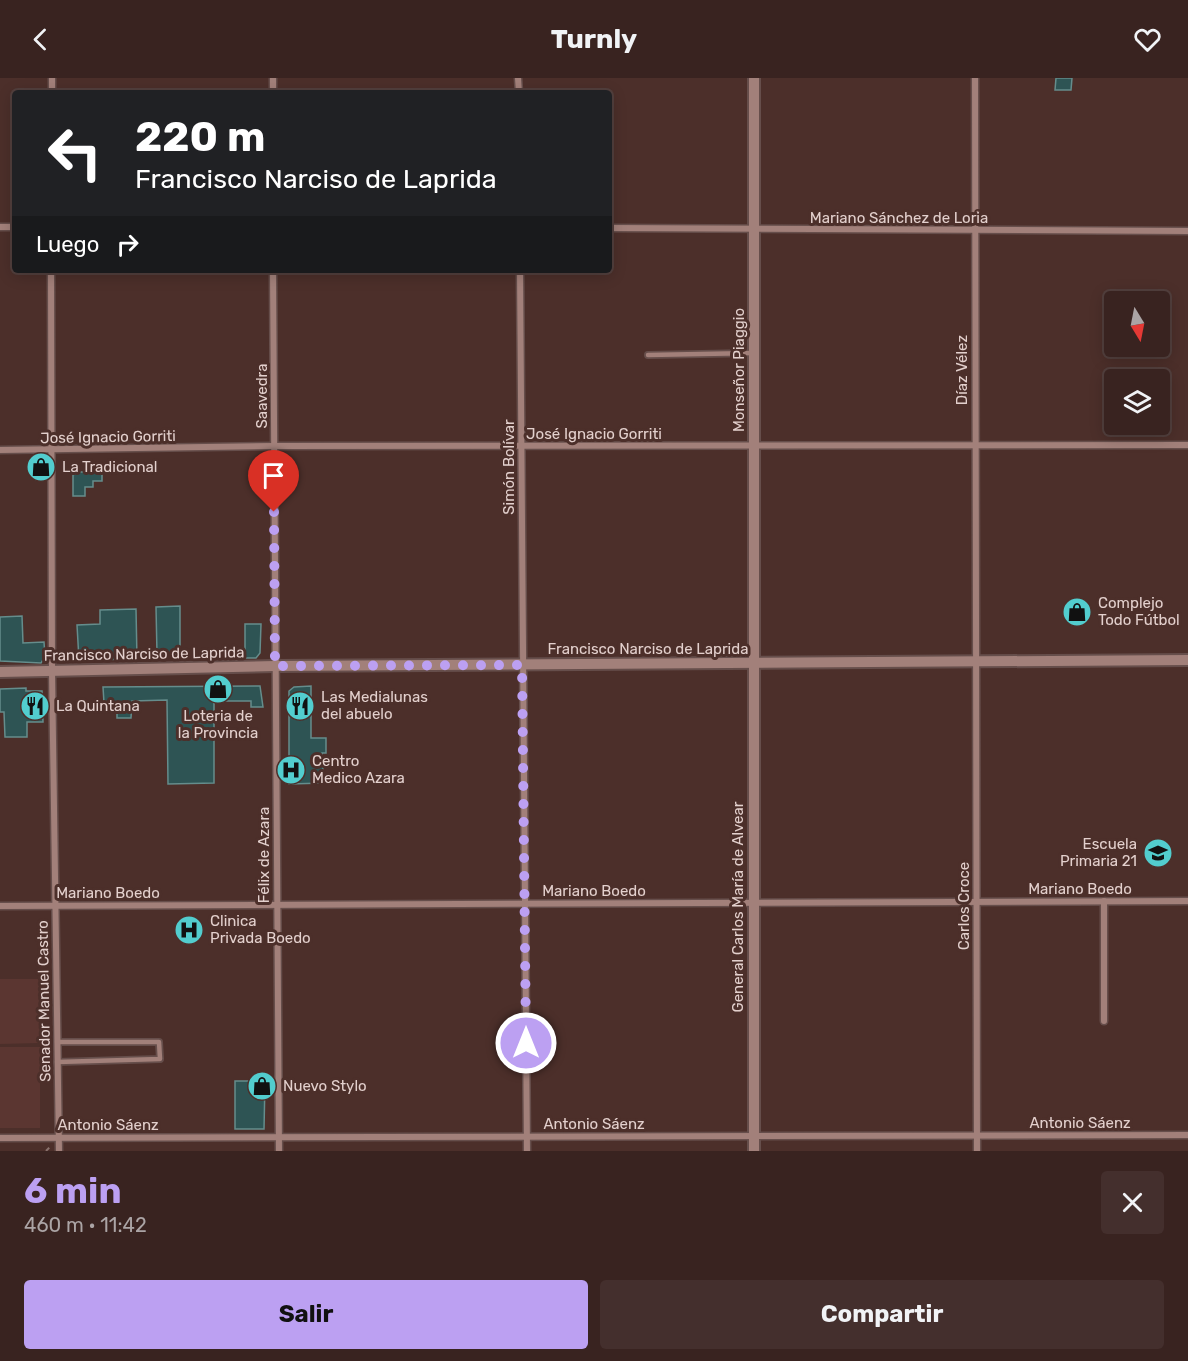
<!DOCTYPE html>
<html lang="es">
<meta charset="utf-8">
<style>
body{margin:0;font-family:Rubik,sans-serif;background:#442f2d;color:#f1f3f6;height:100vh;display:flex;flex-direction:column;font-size:22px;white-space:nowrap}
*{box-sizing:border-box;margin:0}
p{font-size:20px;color:#aba4a5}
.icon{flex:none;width:33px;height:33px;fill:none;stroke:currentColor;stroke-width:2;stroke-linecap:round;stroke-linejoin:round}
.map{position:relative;height:1073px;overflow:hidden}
.panel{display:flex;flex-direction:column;background:#392320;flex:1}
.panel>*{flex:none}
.banner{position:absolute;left:12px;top:12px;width:600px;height:183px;border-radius:6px;box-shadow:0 3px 15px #0003,0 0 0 2px #53403e;background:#202124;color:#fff;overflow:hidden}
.needle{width:39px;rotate:170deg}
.controls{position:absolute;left:1104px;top:213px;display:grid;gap:12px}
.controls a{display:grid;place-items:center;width:66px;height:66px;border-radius:6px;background:#392320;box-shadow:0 3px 15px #0003,0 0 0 2px #53403e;font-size:30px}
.pin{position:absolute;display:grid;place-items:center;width:51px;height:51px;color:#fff;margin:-62px -26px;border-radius:50% 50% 50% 0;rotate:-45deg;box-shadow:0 0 6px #0007}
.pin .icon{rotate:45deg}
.me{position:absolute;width:66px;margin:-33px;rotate:0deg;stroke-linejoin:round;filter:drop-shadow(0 0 4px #0008)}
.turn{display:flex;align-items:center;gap:21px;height:126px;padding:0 24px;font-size:27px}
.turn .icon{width:78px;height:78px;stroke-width:2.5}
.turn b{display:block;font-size:42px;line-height:51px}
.then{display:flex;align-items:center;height:57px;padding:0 24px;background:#0003;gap:12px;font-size:22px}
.round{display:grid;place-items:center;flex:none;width:63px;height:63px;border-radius:6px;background:#442f2d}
.head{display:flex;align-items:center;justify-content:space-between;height:102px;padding:0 24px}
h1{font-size:36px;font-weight:700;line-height:45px;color:#bca0f2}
.primary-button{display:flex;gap:12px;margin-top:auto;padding:12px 24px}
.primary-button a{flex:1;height:69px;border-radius:6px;background:#bca0f2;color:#111;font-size:24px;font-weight:700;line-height:69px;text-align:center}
.primary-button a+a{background:#442f2d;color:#f1f3f6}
header{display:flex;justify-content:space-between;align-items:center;height:78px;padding:0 24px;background:#392320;font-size:27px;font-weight:700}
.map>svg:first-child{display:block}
.built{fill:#5b3631}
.building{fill:#2e5454;stroke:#658d8c;stroke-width:1.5}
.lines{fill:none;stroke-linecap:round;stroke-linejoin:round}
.service-casing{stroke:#664e4b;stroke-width:8}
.minor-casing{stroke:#664e4b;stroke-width:9}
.tertiary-casing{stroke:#664e4b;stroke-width:14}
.path{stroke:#8b736e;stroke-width:2;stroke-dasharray:4.5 3;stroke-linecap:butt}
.service{stroke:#a2807a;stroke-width:4.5}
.minor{stroke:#a2807a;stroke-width:6}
.tertiary{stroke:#a2807a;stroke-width:10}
.route{stroke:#bca0f2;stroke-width:10;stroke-dasharray:0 18}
.labels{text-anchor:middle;stroke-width:6;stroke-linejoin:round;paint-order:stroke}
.street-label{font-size:15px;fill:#e3d0cd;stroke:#4c2f2a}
.poi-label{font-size:15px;fill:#e3d0cd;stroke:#4c2f2a;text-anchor:start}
</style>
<header><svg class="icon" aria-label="back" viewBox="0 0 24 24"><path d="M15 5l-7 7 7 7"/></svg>Turnly<svg class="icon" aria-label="heart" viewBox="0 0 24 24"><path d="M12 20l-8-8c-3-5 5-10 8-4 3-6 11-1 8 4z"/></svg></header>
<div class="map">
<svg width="1188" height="1073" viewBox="0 0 1188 1073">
<rect width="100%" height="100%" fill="#4c2f2a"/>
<!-- built -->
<g class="built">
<path d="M0 901H41L40 965 0 966Z"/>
<rect x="0" y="969" width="40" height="81"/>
</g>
<!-- building -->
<g class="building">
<path d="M1056 0H1072L1071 12H1055Z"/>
<path d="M78 394H102V403H93V409H85V418H73V397Z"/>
<path d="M180 528V576H157L156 529Z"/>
<path d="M136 531 137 581 79 582 77 547 100 546V532Z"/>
<path d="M22 538 23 565 44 564 45 578 41 585 0 583V539Z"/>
<path d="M245 546H261L260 575 256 580H245Z"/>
<path d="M260 608 263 629H251V623H214V705L168 706 167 622 132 623 131 640H117V625H104L103 609Z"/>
<path d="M311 608V660H326V675H322L324 705 289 706V613L294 609Z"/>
<path d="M26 610V613H42L43 644H27V659H5L4 634H0V611Z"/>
<path d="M235 1003H265L264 1051H235Z"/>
</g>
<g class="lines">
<!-- service casing -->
<g class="service-casing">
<g id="service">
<path d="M648 277 754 275"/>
<path d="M57 964H159L160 981 57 984"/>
</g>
</g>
<!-- minor casing -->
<g class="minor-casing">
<g id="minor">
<path d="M518 0 519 15"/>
<path d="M975 0 977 1073"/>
<path d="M52 15V0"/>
<path d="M273 15V0"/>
<path d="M0 149H15"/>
<path d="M609 150 1188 153"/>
<path d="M51 192 52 593 59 1073"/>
<path d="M273 192 279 1073"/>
<path d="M520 192 527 1073"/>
<path d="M0 372 274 368 1188 367"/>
<path d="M1104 823V943"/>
<path d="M0 828 1188 823"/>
<path d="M0 1060 1188 1057"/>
</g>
</g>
<!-- tertiary casing -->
<g class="tertiary-casing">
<g id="tertiary">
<path d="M0 594 275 588 1188 582"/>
<path d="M754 1073V0"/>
</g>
</g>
<!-- path -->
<path class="path" d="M46 1073 51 1068"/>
<!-- service -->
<use href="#service" class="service"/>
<!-- minor -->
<use href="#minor" class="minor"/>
<!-- tertiary -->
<use href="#tertiary" class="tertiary"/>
</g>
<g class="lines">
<!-- route -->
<path class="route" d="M274 434 275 588 522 587 526 965"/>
</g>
<!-- icons -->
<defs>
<g id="shop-disc" transform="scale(1.5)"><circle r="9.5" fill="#52cdce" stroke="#4c2f2a"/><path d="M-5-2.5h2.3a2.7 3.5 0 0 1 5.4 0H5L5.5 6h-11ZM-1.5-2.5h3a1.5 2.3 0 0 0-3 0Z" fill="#111"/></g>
<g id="restaurant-disc" transform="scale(1.5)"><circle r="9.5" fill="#52cdce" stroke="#4c2f2a"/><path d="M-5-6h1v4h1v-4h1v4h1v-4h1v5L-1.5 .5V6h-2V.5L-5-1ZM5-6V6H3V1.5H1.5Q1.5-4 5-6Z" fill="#111"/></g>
<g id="hospital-disc" transform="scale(1.5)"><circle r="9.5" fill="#52cdce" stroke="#4c2f2a"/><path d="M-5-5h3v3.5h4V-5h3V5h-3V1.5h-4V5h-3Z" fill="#111"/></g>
<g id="school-disc" transform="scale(1.5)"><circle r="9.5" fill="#52cdce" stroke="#4c2f2a"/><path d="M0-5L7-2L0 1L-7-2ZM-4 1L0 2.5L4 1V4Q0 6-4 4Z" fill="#111"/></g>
</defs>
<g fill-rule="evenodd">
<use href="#shop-disc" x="41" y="389"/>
<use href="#shop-disc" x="1077" y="534"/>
<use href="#shop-disc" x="218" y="611"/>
<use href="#restaurant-disc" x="35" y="628"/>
<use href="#restaurant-disc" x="300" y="628"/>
<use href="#hospital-disc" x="291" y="692"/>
<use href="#school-disc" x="1158" y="775"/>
<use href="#hospital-disc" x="189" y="852"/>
<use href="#shop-disc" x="262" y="1008"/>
</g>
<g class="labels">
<!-- street labels -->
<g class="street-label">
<text x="899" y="145">Mariano Sánchez de Loria</text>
<text transform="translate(739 292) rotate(-90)" y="5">Monseñor Piaggio</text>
<text transform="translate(962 292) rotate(-90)" y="5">Díaz Vélez</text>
<text transform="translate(262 318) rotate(-90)" y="5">Saavedra</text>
<text x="594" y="361">José Ignacio Gorriti</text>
<text transform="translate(108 359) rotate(-1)" y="5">José Ignacio Gorriti</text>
<text transform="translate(509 389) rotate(-90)" y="5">Simón Bolívar</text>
<text x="648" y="576">Francisco Narciso de Laprida</text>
<text transform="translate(144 576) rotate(-1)" y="5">Francisco Narciso de Laprida</text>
<text transform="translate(264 777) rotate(-90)" y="5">Félix de Azara</text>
<text x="1080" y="816">Mariano Boedo</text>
<text x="594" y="818">Mariano Boedo</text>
<text x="108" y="820">Mariano Boedo</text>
<text transform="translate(964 828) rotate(-90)" y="5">Carlos Croce</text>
<text transform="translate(738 829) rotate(-90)" y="5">General Carlos María de Alvear</text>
<text transform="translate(44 923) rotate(-91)" y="5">Senador Manuel Castro</text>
<text x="1080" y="1050">Antonio Sáenz</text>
<text x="594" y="1051">Antonio Sáenz</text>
<text x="108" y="1052">Antonio Sáenz</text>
</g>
<!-- poi labels -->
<g class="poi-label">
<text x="62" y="394">La Tradicional</text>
<text x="1098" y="530">Complejo<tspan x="1098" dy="17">Todo Fútbol</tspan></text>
<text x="321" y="624">Las Medialunas<tspan x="321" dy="17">del abuelo</tspan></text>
<text x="56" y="633">La Quintana</text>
<text x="218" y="643" text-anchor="middle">Loteria de<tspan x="218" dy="17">la Provincia</tspan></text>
<text x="312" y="688">Centro<tspan x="312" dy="17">Medico Azara</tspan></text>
<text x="1137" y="771" text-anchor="end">Escuela<tspan x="1137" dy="17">Primaria 21</tspan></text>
<text x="210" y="848">Clinica<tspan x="210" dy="17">Privada Boedo</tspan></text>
<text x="283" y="1013">Nuevo Stylo</text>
</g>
</g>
</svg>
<div class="controls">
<a><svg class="needle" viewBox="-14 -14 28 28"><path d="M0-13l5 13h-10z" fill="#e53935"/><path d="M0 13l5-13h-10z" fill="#aba4a5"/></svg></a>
<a><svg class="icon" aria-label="layers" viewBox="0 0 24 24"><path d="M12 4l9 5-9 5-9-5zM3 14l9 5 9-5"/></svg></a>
</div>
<div class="pin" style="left:274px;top:434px;background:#d93025"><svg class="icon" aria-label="arrive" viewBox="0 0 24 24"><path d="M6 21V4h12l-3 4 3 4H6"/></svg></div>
<svg class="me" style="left:526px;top:965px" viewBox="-20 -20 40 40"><circle r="17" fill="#bca0f2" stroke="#fff" stroke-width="3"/><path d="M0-11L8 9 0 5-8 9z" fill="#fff"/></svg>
<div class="banner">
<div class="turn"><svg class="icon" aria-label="left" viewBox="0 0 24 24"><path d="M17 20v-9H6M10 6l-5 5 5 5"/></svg><div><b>220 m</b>Francisco Narciso de Laprida</div></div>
<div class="then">Luego<svg class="icon" aria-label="right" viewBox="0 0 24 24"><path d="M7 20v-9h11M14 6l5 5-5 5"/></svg></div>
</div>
</div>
<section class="panel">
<div class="head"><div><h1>6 min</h1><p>460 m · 11:42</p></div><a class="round"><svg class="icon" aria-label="close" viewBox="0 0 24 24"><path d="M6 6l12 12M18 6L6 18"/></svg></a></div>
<div class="primary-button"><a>Salir</a><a>Compartir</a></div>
</section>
